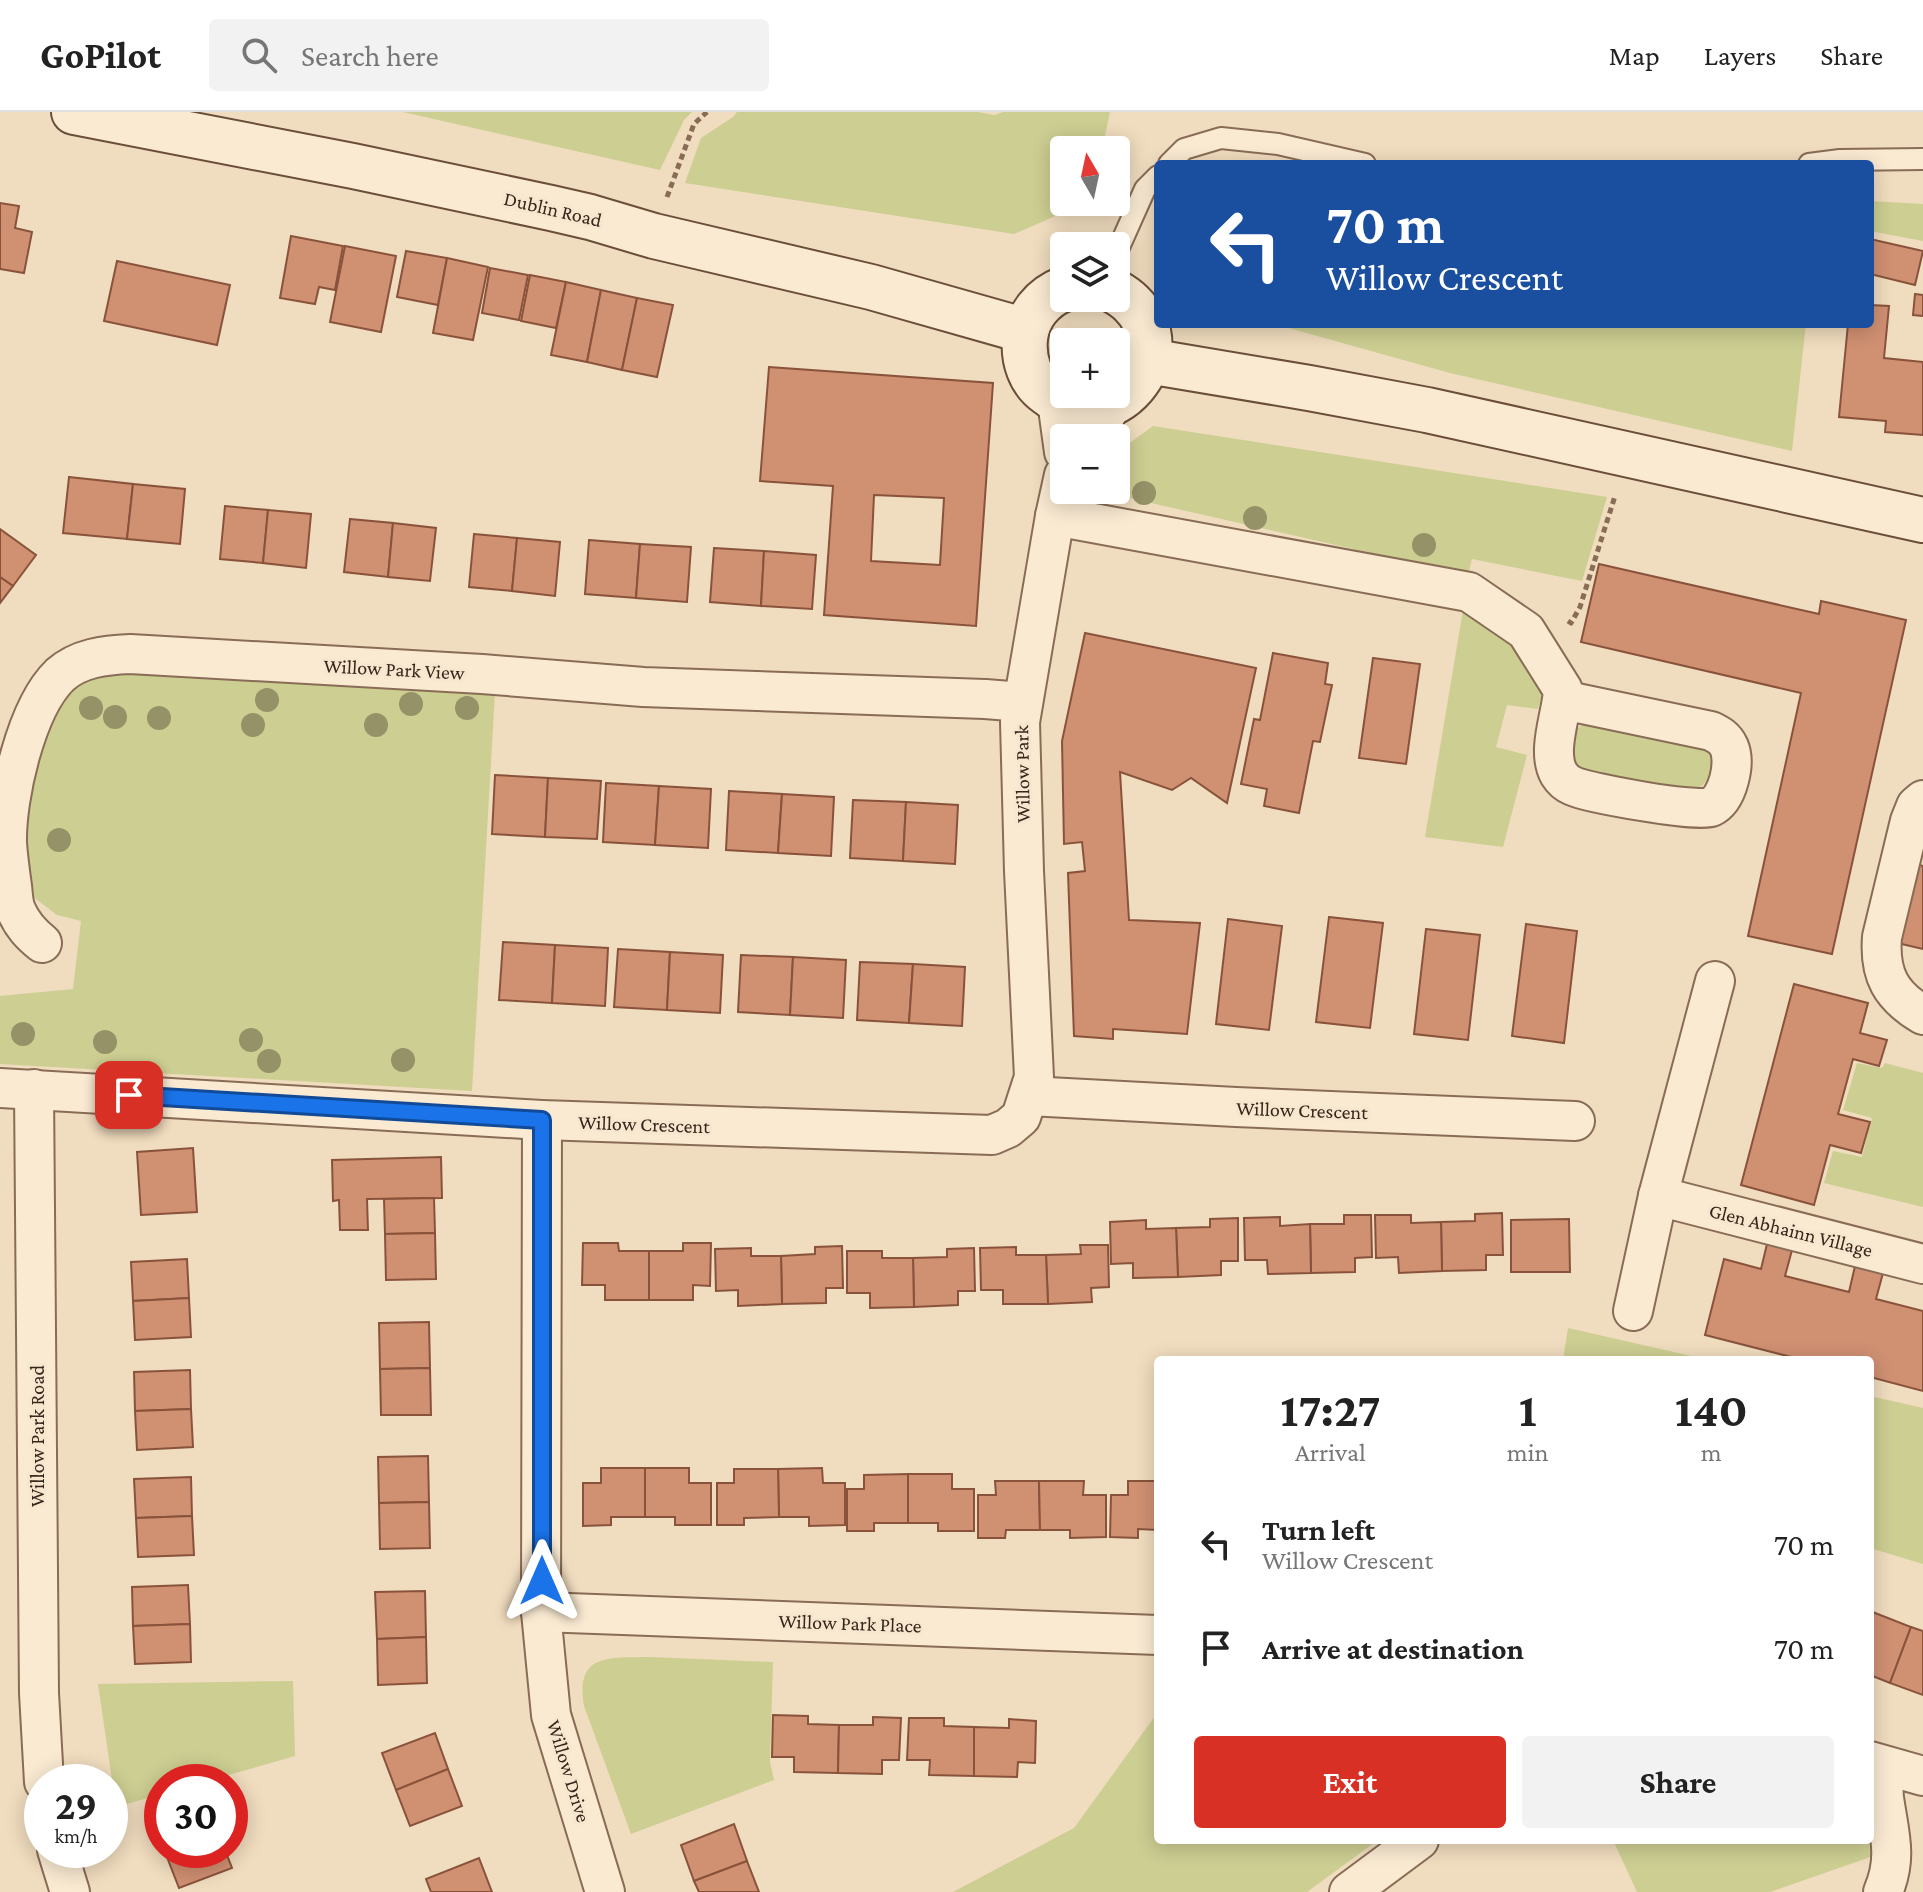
<!DOCTYPE html>
<meta charset="utf-8">
<style>
body{margin:0;font-family:"Crimson Pro",serif;background:#f2f2f2;color:#222;height:100vh;display:flex;flex-direction:column;font-size:30px;white-space:nowrap}
*{box-sizing:border-box;margin:0}
p{font-size:26px;color:#767676}
.icon{flex:none;width:44px;height:44px;fill:none;stroke:currentColor;stroke-width:2;stroke-linecap:round;stroke-linejoin:round}
.map{position:relative;flex:1;overflow:hidden}
.details{position:absolute;left:1154px;top:1244px;width:720px;height:488px;display:flex;flex-direction:column;background:#fff;border-radius:8px;box-shadow:0 4px 20px #0003}
.details>*{flex:none}
.top-card{position:absolute;left:1154px;top:48px;width:720px;height:168px;border-radius:8px;box-shadow:0 4px 20px #0003;background:#1a4fa0;color:#fff;overflow:hidden}
.needle{width:52px;rotate:351deg}
.buttons{position:absolute;left:1050px;top:24px;display:grid;gap:16px}
.buttons a{display:grid;place-items:center;width:80px;height:80px;border-radius:8px;background:#fff;box-shadow:0 4px 20px #0003;font-size:40px}
.speed{position:absolute;left:24px;top:1652px;display:flex;gap:16px;font-size:40px;font-weight:700;text-align:center}
.speed>*{display:grid;place-content:center;width:104px;height:104px;border-radius:50%;background:#fff;box-shadow:0 4px 20px #0003;line-height:1}
.speed small{font-size:20px;font-weight:400}
.speed .limit{border:12px solid #d22;background:#fff;color:#111}
.pin{position:absolute;display:grid;place-items:center;width:68px;height:68px;color:#fff;margin:-34px;border-radius:16px;box-shadow:0 4px 12px #0006}
.me{position:absolute;width:88px;margin:-44px;rotate:0deg;stroke-linejoin:round;filter:drop-shadow(0 0 6px #0008)}
.turn{display:flex;align-items:center;gap:28px;height:168px;padding:0 40px;font-size:36px}
.turn .icon{width:104px;height:104px;stroke-width:2.5}
.turn b{display:block;font-size:56px;line-height:68px}
.eta{display:flex;justify-content:space-evenly;align-items:center;height:136px;text-align:center}
.eta b{font-size:48px;font-weight:700;line-height:56px}
.action{display:flex;gap:16px;margin-top:auto;padding:16px 40px}
.action a{flex:1;height:92px;border-radius:8px;background:#d93025;color:#fff;font-size:32px;font-weight:700;line-height:92px;text-align:center}
.action a+a{background:#f2f2f2;color:#222}
ul{padding:0;list-style:none}
li{display:flex;align-items:center;gap:24px;height:104px;padding:0 40px}
li div{flex:1}
li b{display:block;font-size:30px}
li em{font-style:normal}
header{display:flex;align-items:center;gap:48px;box-sizing:border-box;height:112px;padding:0 40px;background:#fff;border-bottom:2px solid #e0e0e0}
header strong{font-size:38px}
nav{display:flex;gap:44px;margin-inline-start:auto;font-size:28px}
.search{width:560px;height:72px;background:#f2f2f2;display:flex;align-items:center;gap:20px;box-sizing:border-box;padding:0 28px;border-radius:8px;color:#767676;font-size:30px}
.map>svg:first-child{display:block}
.green{fill:#cdce92}
.building{fill:#d09072;stroke:#89533b;stroke-width:2;fill-rule:evenodd}
.lines{fill:none;stroke-linecap:round;stroke-linejoin:round}
.service-casing{stroke:#896c56;stroke-width:24}
.minor-casing{stroke:#896c56;stroke-width:42}
.secondary-casing{stroke:#6b4e3a;stroke-width:48}
.path{stroke:#896c56;stroke-width:5;stroke-dasharray:6 4;stroke-linecap:butt}
.service{stroke:#faead2;stroke-width:20}
.minor{stroke:#faead2;stroke-width:38}
.secondary{stroke:#faead2;stroke-width:44}
.tree{fill:#969268}
.route-casing{stroke:#114b97;stroke-width:20}
.route{stroke:#1a73e8;stroke-width:14}
.labels{text-anchor:middle;stroke-width:6;stroke-linejoin:round;paint-order:stroke}
.street-label{font-size:20px;fill:#38261c;stroke:#f7e7ce}
</style>
<header>
<strong>GoPilot</strong>
<div class="search"><svg class="icon" aria-label="search" viewBox="0 0 24 24"><circle cx="10" cy="10" r="6"/><path d="M15 15l6 6"/></svg>Search here</div>
<nav><a>Map</a><a>Layers</a><a>Share</a></nav>
</header>
<div class="map">
<svg width="1923" height="1780" viewBox="0 0 1923 1780">
<rect width="100%" height="100%" fill="#f0dcbe"/>
<!-- green -->
<g class="green">
<path d="M403 0H692L684 8 660 58Z"/>
<path d="M737 0H978L994 3 1003 0H1110L1102 38H1064V90H1068L1060 102 1014 122 685 71 701 26 733 5Z"/>
<path d="M1870 89 1923 92V129L1870 119Z"/>
<path d="M1274 212H1806L1792 339 1450 261Z"/>
<path d="M1153 314 1607 385 1582 469 1472 447 1468 463 1116 383 1110 378H1116V341Z"/>
<path d="M1464 492 1512 525 1539 559 1542 583 1538 597 1507 593 1496 635 1527 643 1503 735 1425 725Z"/>
<path d="M151 559 495 581 472 979 0 952V884L73 877 81 809 57 803 32 784 26 737 29 695 45 617 67 581 88 567 110 561Z"/>
<path d="M1586 610 1705 635 1712 644 1714 654 1709 665 1702 674 1685 678 1584 657 1575 653 1568 630 1572 621Z"/>
<path d="M1857 951 1882 956 1885 951 1923 961V1095L1824 1071 1833 1039 1862 1045 1872 1006 1843 998Z"/>
<path d="M1568 1216 1709 1248H1563Z"/>
<path d="M1870 1284 1923 1296V1452L1870 1436Z"/>
<path d="M649 1545 773 1550 770 1650 774 1668 631 1722 584 1594C575 1541 609 1546 649 1545Z"/>
<path d="M293 1569 295 1644 204 1670H162V1682L116 1695 98 1572Z"/>
<path d="M1158 1600V1728H1378L1307 1780H953L1074 1716Z"/>
<path d="M1613 1728H1870L1876 1743 1770 1780H1637Z"/>
</g>
<!-- building -->
<g class="building">
<path d="M0 91 19 94 15 116 32 120 24 161 0 157Z"/>
<path d="M291 124 343 134 335 178 319 175 315 192 280 186Z"/>
<path d="M1870 127 1923 139 1915 173 1870 162Z"/>
<path d="M345 134 396 144 381 220 330 210Z"/>
<path d="M406 139 447 146 438 193 397 185Z"/>
<path d="M447 146 488 155 473 228 433 221Z"/>
<path d="M117 149 230 173 217 233 104 209Z"/>
<path d="M490 156 528 163 519 208 482 201Z"/>
<path d="M530 163 566 170 556 216 521 209Z"/>
<path d="M566 170 601 178 587 250 551 243Z"/>
<path d="M601 178 637 186 622 258 587 250Z"/>
<path d="M1915 182 1923 183V204L1913 203Z"/>
<path d="M637 186 673 193 657 265 622 258Z"/>
<path d="M1870 193 1889 194 1884 246 1923 250V323L1885 320 1886 309 1839 305 1848 212H1870Z"/>
<path d="M769 255 993 271 976 514 824 503 833 374 760 369ZM874 383 944 386 940 453 871 449Z"/>
<path d="M69 365 133 372 127 427 63 421Z"/>
<path d="M133 372 185 377 180 432 127 427Z"/>
<path d="M225 394 268 398 263 451 220 447Z"/>
<path d="M268 398 311 402 306 456 263 451Z"/>
<path d="M350 407 393 411 388 465 344 460Z"/>
<path d="M393 411 436 416 430 469 388 465Z"/>
<path d="M0 417 36 443 13 474 0 465Z"/>
<path d="M474 422 517 426 512 479 469 475Z"/>
<path d="M517 426 560 430 555 484 512 479Z"/>
<path d="M589 428 640 432 636 486 585 482Z"/>
<path d="M640 432 691 435 687 490 636 486Z"/>
<path d="M714 436 764 439 761 494 710 490Z"/>
<path d="M764 439 816 443 812 497 761 494Z"/>
<path d="M1599 452 1819 502 1821 489 1906 508 1832 842 1748 824 1801 581 1581 530Z"/>
<path d="M0 465 13 474 0 491Z"/>
<path d="M1085 521 1256 556 1227 691 1191 666 1172 678 1120 660 1129 808 1200 811 1187 922 1113 917V927L1074 924 1068 761 1085 759 1082 730 1064 732 1062 629Z"/>
<path d="M1273 541 1328 551 1325 572 1332 573 1320 630 1313 629 1299 701 1264 694 1267 677 1241 672 1254 607 1260 608Z"/>
<path d="M1373 546 1420 552 1406 652 1359 646Z"/>
<path d="M495 663 548 666 545 725 492 722Z"/>
<path d="M548 666 601 669 597 727 545 725Z"/>
<path d="M606 671 659 674 655 733 603 730Z"/>
<path d="M659 674 711 677 708 736 655 733Z"/>
<path d="M729 679 782 682 778 741 726 738Z"/>
<path d="M782 682 834 685 831 744 778 741Z"/>
<path d="M853 688 906 690 903 749 850 746Z"/>
<path d="M906 690 958 693 955 752 903 749Z"/>
<path d="M1913 751 1923 754V837L1893 830Z"/>
<path d="M1329 805 1383 811 1370 916 1316 910Z"/>
<path d="M1228 807 1282 814 1269 918 1216 912Z"/>
<path d="M1526 812 1577 819 1564 931 1512 924Z"/>
<path d="M1426 817 1480 823 1468 928 1414 922Z"/>
<path d="M503 830 555 833 552 891 499 888Z"/>
<path d="M555 833 608 836 605 894 552 891Z"/>
<path d="M618 837 670 840 667 898 614 895Z"/>
<path d="M670 840 723 843 720 901 667 898Z"/>
<path d="M741 843 793 845 790 903 738 900Z"/>
<path d="M793 845 846 848 843 906 790 903Z"/>
<path d="M860 850 913 852 909 911 857 908Z"/>
<path d="M913 852 965 855 962 914 909 911Z"/>
<path d="M1794 872 1868 891 1860 921 1887 928 1879 954 1853 947 1838 1002 1870 1010 1861 1041 1830 1033 1814 1093 1741 1073Z"/>
<path d="M193 1036 197 1100 141 1103 137 1040Z"/>
<path d="M441 1045 442 1086 367 1087 368 1118H340L339 1088 333 1089 332 1048Z"/>
<path d="M434 1086 435 1121 385 1122 384 1087Z"/>
<path d="M1502 1101 1503 1143H1486V1158L1442 1159 1441 1110 1475 1109V1102Z"/>
<path d="M1344 1103H1371L1372 1145 1355 1146V1160L1311 1161 1310 1112H1344Z"/>
<path d="M1375 1103H1411V1111L1441 1110 1442 1159 1399 1161 1398 1145 1376 1146Z"/>
<path d="M1280 1105V1114L1310 1112 1311 1161 1268 1162 1267 1148H1245L1244 1106Z"/>
<path d="M1238 1106V1149H1221V1163L1178 1165 1176 1116 1210 1115V1107Z"/>
<path d="M1569 1107 1570 1160H1511V1108Z"/>
<path d="M1146 1108V1117L1176 1116 1178 1165 1133 1166V1151L1111 1152 1110 1110Z"/>
<path d="M435 1121 436 1167 386 1168 385 1122Z"/>
<path d="M583 1131H618L619 1139H649V1188H605V1173H582Z"/>
<path d="M683 1131H711L710 1174 693 1173V1188H649V1139H683Z"/>
<path d="M1767 1132 1792 1138 1785 1164 1849 1180 1855 1154 1883 1161 1876 1187 1923 1199V1279L1870 1265V1248H1803L1705 1223 1724 1147 1761 1157Z"/>
<path d="M1080 1133H1108L1109 1175 1091 1176 1092 1190 1048 1192 1046 1143 1081 1142Z"/>
<path d="M842 1134 843 1176H826V1191L782 1192 781 1144 815 1142V1135Z"/>
<path d="M1016 1135V1143H1046L1048 1192H1003V1178H981L980 1136Z"/>
<path d="M751 1136V1144H781L782 1192 738 1194V1178L716 1179 715 1137Z"/>
<path d="M974 1136 975 1179H958V1193L914 1195 913 1146 947 1145V1137Z"/>
<path d="M847 1139H882V1146H913L914 1195 870 1196V1181H847Z"/>
<path d="M187 1147 189 1186 133 1189 131 1150Z"/>
<path d="M189 1186 191 1225 135 1228 133 1189Z"/>
<path d="M429 1210 430 1256 380 1257 379 1211Z"/>
<path d="M430 1256 431 1303H381L380 1257Z"/>
<path d="M190 1258 191 1297 135 1299 134 1260Z"/>
<path d="M191 1297 193 1335 137 1338 135 1299Z"/>
<path d="M428 1344 429 1390 379 1391 378 1345Z"/>
<path d="M601 1356H645V1405H611V1413L583 1414V1371H601Z"/>
<path d="M645 1356H689V1371H711V1413H675V1405H645Z"/>
<path d="M822 1356 823 1371H845V1413L809 1414V1405H779L778 1357Z"/>
<path d="M734 1357H778L779 1405 744 1406V1413H717V1371H734Z"/>
<path d="M908 1362V1411H874V1419H847V1377H864V1363Z"/>
<path d="M908 1362H952V1377H974V1419H938V1411H908Z"/>
<path d="M191 1365 192 1404 136 1406 134 1367Z"/>
<path d="M995 1369H1039L1040 1418H1006L1005 1426H978V1383H996Z"/>
<path d="M1039 1369H1084L1083 1383H1106V1425L1070 1426V1418H1040Z"/>
<path d="M1128 1369H1158V1418L1138 1417V1426L1110 1425 1111 1383H1128Z"/>
<path d="M429 1390 430 1436 380 1437 379 1391Z"/>
<path d="M192 1404 194 1443 138 1445 136 1406Z"/>
<path d="M188 1473 190 1512 133 1514 132 1475Z"/>
<path d="M425 1479 426 1525 377 1527 375 1480Z"/>
<path d="M1870 1499 1911 1515 1890 1571 1870 1563Z"/>
<path d="M190 1512 191 1550 135 1552 133 1514Z"/>
<path d="M1911 1515 1923 1519V1583L1890 1571Z"/>
<path d="M426 1525 427 1571 378 1573 377 1527Z"/>
<path d="M773 1603 808 1604V1612L839 1613 838 1661 794 1660V1645H772Z"/>
<path d="M873 1605 901 1606 899 1648H882V1662L838 1661 839 1613H873Z"/>
<path d="M909 1606H944V1614L974 1615V1664L929 1663 930 1648H907Z"/>
<path d="M1009 1607 1036 1609 1035 1651 1018 1650 1017 1665 974 1664V1615L1009 1616Z"/>
<path d="M435 1621 448 1657 396 1678 382 1641Z"/>
<path d="M448 1657 462 1694 410 1714 396 1678Z"/>
<path d="M162 1699V1732L151 1703Z"/>
<path d="M734 1712 747 1749 694 1769 681 1733Z"/>
<path d="M169 1738H225L232 1756 179 1776 165 1740Z"/>
<path d="M479 1746 492 1780H431L426 1767Z"/>
<path d="M747 1749 759 1780H699L694 1769Z"/>
</g>
<g class="lines">
<!-- service casing -->
<g class="service-casing">
<g id="service">
<path d="M1169 52 1184 37 1221 26 1278 32 1365 52"/>
<path d="M1809 52 1840 48 1923 47"/>
<path d="M1116 142 1145 77 1158 64"/>
</g>
</g>
<!-- minor casing -->
<g class="minor-casing">
<g id="minor">
<path d="M1057 289 1064 340"/>
<path d="M1092 326 1113 291"/>
<path d="M1055 404 1469 480 1526 519 1563 578C1562 602 1546 639 1559 662 1562 667 1568 672 1573 674 1588 681 1699 701 1711 695 1728 687 1736 651 1729 635 1725 626 1719 623 1711 619L1563 588"/>
<path d="M1923 688 1916 694 1910 709 1882 825C1879 863 1891 884 1923 903"/>
<path d="M42 831C31 822 22 813 16 798 13 791 13 782 12 774 10 760 8 745 7 731 6 685 26 596 60 563 79 546 105 543 130 542L482 562 643 575 985 587 1023 590"/>
<path d="M1715 869 1658 1084 1923 1152"/>
<path d="M0 976 542 1008 992 1023 1008 1016 1021 1005 1034 965 1024 759 1020 610 1055 404 1064 363"/>
<path d="M34 977 39 1581 44 1670"/>
<path d="M1029 984 1236 995 1575 1009"/>
<path d="M542 1008 541 1500 551 1603 605 1780"/>
<path d="M1633 1199 1658 1084"/>
<path d="M541 1500 1158 1523"/>
<path d="M1870 1649 1923 1664"/>
<path d="M57 1738 70 1780"/>
<path d="M1349 1780 1419 1728"/>
<path d="M1883 1780C1898 1745 1889 1721 1884 1686 1883 1675 1884 1664 1883 1654"/>
</g>
</g>
<!-- secondary casing -->
<g class="secondary-casing">
<g id="secondary">
<path d="M74 0 353 54 551 96 590 105 654 124 871 175 1026 219"/>
<path d="M1064 177C1043 185 1027 204 1025 227 1023 248 1030 269 1047 281 1113 332 1184 242 1131 191 1127 187 1121 183 1116 180"/>
<path d="M1148 249 1309 276 1427 298 1923 408"/>
</g>
</g>
<!-- path -->
<g class="path">
<path d="M667 85 694 12 707 0"/>
<path d="M1568 509 1571 511 1580 495 1615 384"/>
</g>
<!-- service -->
<use href="#service" class="service"/>
<!-- minor -->
<use href="#minor" class="minor"/>
<!-- secondary -->
<use href="#secondary" class="secondary"/>
</g>
<!-- trees -->
<g class="tree">
<circle cx="1144" cy="381" r="12"/>
<circle cx="1255" cy="406" r="12"/>
<circle cx="1424" cy="433" r="12"/>
<circle cx="267" cy="588" r="12"/>
<circle cx="411" cy="592" r="12"/>
<circle cx="91" cy="596" r="12"/>
<circle cx="467" cy="596" r="12"/>
<circle cx="115" cy="605" r="12"/>
<circle cx="159" cy="606" r="12"/>
<circle cx="253" cy="613" r="12"/>
<circle cx="376" cy="613" r="12"/>
<circle cx="59" cy="728" r="12"/>
<circle cx="23" cy="922" r="12"/>
<circle cx="251" cy="928" r="12"/>
<circle cx="105" cy="930" r="12"/>
<circle cx="403" cy="948" r="12"/>
<circle cx="269" cy="949" r="12"/>
</g>
<g class="lines">
<!-- route casing -->
<g class="route-casing">
<path id="route" d="M129 983 542 1008V1469"/>
</g>
<!-- route -->
<use href="#route" class="route"/>
</g>
<g class="labels">
<!-- street labels -->
<g class="street-label">
<text transform="translate(553 97) rotate(13)" y="7">Dublin Road</text>
<text transform="translate(394 557) rotate(3)" y="7">Willow Park View</text>
<text transform="translate(1022 662) rotate(-91)" y="7">Willow Park</text>
<text transform="translate(1302 998) rotate(2)" y="7">Willow Crescent</text>
<text transform="translate(644 1012) rotate(2)" y="7">Willow Crescent</text>
<text transform="translate(1791 1118) rotate(14)" y="7">Glen Abhainn Village</text>
<text transform="translate(37 1324) rotate(-90)" y="7">Willow Park Road</text>
<text transform="translate(850 1511) rotate(2)" y="7">Willow Park Place</text>
<text transform="translate(569 1659) rotate(73)" y="7">Willow Drive</text>
</g>
</g>
</svg>
<div class="buttons">
<a><svg class="needle" viewBox="-14 -14 28 28"><path d="M0-13l5 13h-10z" fill="#e53935"/><path d="M0 13l5-13h-10z" fill="#767676"/></svg></a>
<a><svg class="icon" aria-label="layers" viewBox="0 0 24 24"><path d="M12 4l9 5-9 5-9-5zM3 14l9 5 9-5"/></svg></a>
<a>+</a>
<a>−</a>
</div>
<div class="speed"><div>29<small>km/h</small></div><div class="limit">30</div></div>
<div class="pin" style="left:129px;top:983px;background:#d93025"><svg class="icon" aria-label="arrive" viewBox="0 0 24 24"><path d="M6 21V4h12l-3 4 3 4H6"/></svg></div>
<svg class="me" style="left:542px;top:1469px" viewBox="-20 -20 40 40"><path d="M0-17L14 15 0 8-14 15z" fill="#1a73e8" stroke="#fff" stroke-width="4"/></svg>
<div class="top-card">
<div class="turn"><svg class="icon" aria-label="left" viewBox="0 0 24 24"><path d="M17 20v-9H6M10 6l-5 5 5 5"/></svg><div><b>70 m</b>Willow Crescent</div></div>
</div>
<section class="details">
<div class="eta">
<div><b>17:27</b><p>Arrival</p></div>
<div><b>1</b><p>min</p></div>
<div><b>140</b><p>m</p></div>
</div>
<ul>
<li><svg class="icon" aria-label="left" viewBox="0 0 24 24"><path d="M17 20v-9H6M10 6l-5 5 5 5"/></svg><div><b>Turn left</b><p>Willow Crescent</p></div><em>70 m</em></li>
<li><svg class="icon" aria-label="arrive" viewBox="0 0 24 24"><path d="M6 21V4h12l-3 4 3 4H6"/></svg><div><b>Arrive at destination</b></div><em>70 m</em></li>
</ul>
<div class="action"><a>Exit</a><a>Share</a></div>
</section>
</div>
